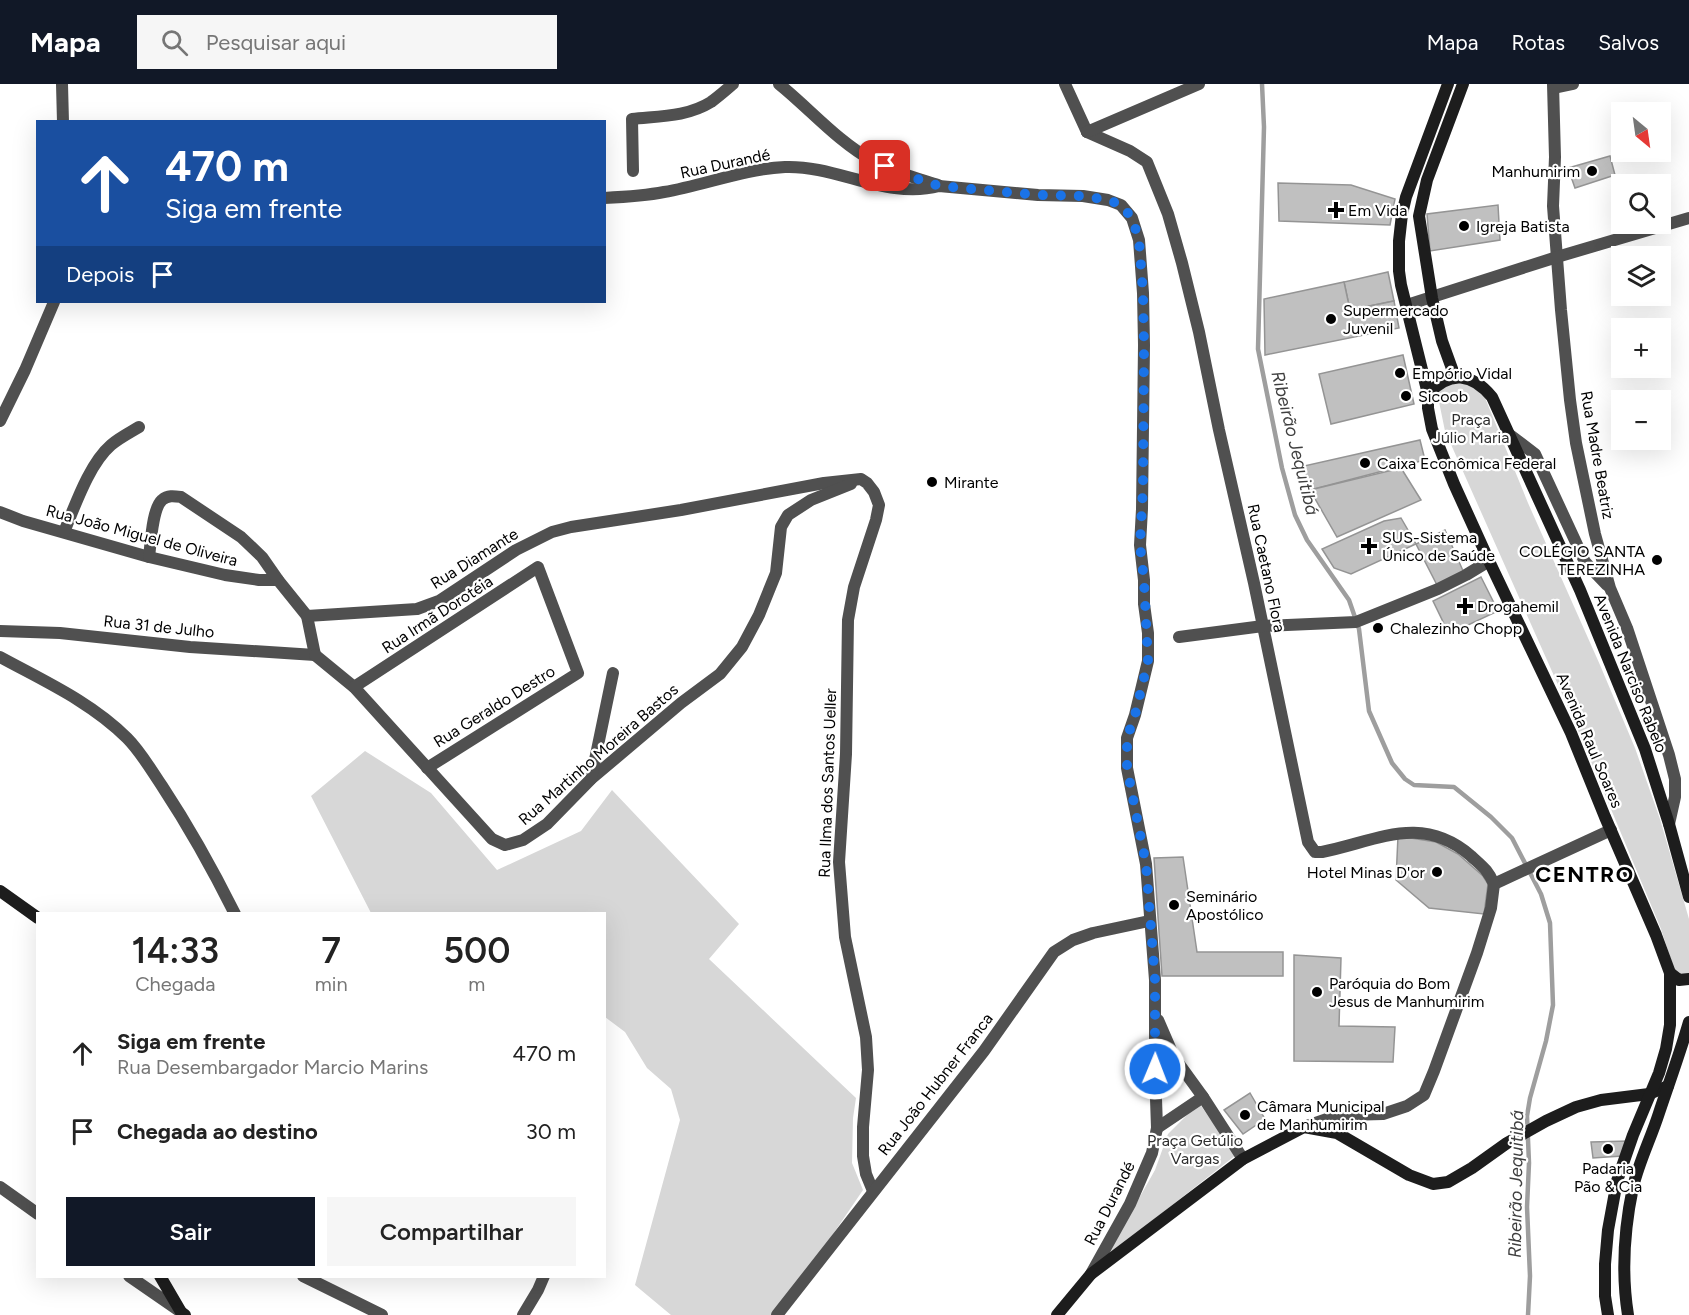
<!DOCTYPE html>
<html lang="pt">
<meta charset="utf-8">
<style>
body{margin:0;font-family:Figtree,sans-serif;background:#f6f6f6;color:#222;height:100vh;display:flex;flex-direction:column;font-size:22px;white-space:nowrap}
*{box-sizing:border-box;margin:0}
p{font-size:20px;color:#767676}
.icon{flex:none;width:33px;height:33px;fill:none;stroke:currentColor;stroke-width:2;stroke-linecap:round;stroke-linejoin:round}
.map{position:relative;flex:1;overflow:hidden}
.panel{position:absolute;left:36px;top:828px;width:570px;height:366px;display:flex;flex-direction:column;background:#fff;border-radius:0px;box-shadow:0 6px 24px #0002}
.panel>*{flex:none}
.guide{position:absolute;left:36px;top:36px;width:570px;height:183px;border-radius:0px;box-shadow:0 6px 24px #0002;background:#1a4fa0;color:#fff;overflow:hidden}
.needle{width:39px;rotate:151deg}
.tools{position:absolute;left:1611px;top:18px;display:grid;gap:12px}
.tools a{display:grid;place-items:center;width:60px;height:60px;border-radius:0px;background:#fff;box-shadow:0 6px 24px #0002;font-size:30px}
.pin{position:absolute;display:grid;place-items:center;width:51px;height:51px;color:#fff;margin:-26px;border-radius:12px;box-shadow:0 3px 9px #0006}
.me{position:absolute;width:66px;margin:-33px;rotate:1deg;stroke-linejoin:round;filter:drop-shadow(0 0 4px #0008)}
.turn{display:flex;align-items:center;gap:21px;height:126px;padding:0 30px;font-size:27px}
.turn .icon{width:78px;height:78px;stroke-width:2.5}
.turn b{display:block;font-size:42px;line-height:51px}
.then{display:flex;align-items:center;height:57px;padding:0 30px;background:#0003;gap:12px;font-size:22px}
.eta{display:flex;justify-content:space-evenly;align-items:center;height:102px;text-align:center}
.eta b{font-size:36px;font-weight:600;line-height:42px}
.button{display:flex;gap:12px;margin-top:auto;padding:12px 30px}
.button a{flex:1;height:69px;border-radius:0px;background:#111827;color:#fff;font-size:24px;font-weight:600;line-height:69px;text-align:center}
.button a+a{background:#f6f6f6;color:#222}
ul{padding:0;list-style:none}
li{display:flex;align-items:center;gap:18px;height:78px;padding:0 30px}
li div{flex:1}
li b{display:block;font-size:22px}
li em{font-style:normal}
header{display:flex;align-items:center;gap:36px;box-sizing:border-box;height:84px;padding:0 30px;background:#111827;color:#fff}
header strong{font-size:28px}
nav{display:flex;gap:33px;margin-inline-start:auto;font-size:21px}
.search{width:420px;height:54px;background:#f6f6f6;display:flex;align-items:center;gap:15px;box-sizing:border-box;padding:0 21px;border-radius:0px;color:#767676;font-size:22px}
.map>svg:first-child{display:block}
.green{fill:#d7d7d7}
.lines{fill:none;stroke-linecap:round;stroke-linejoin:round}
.stream{stroke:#9e9e9e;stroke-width:4.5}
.building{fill:#c0c0c0;stroke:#949494;stroke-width:1.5}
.street{stroke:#505050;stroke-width:12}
.secondary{stroke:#1d1d1d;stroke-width:12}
.route{stroke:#1a73e8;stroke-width:10;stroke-dasharray:0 18}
.poi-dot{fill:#000;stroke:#fff;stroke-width:2}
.labels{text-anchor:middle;stroke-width:4.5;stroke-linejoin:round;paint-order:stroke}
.street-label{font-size:16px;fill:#000;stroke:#fff}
.poi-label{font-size:16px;fill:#000;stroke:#fff;text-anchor:start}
.park-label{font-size:16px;fill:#2e2e2e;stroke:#fff}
.water-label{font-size:18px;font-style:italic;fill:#3f3f3f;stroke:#fff}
.district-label{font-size:22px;font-weight:bold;letter-spacing:1.5px;fill:#000;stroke:#fff}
</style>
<header>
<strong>Mapa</strong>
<div class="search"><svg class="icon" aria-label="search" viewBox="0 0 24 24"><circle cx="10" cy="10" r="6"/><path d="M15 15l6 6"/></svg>Pesquisar aqui</div>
<nav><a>Mapa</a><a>Rotas</a><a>Salvos</a></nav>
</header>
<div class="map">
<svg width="1689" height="1231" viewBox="0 0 1689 1231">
<rect width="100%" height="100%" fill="#fff"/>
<!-- green -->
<g class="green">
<path d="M1457 294 1481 304 1528 419 1600 581 1635 664 1660 735 1689 835V890L1686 892 1675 888 1661 845 1575 639 1445 347 1437 308Z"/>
<path d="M365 667 431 709 497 786 581 747 612 706 739 840 709 875 856 1014 853 1034 852 1079 863 1106 778 1231H671L635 1201 680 1036 671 1005 647 984 625 948 605 933 604 830 371 829 311 712Z"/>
<path d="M1199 1019 1236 1071 1106 1173 1155 1086 1168 1050Z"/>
</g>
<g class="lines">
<!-- stream -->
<path class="stream" d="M1262 0 1264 43 1258 265 1282 384 1295 431 1307 456 1349 516 1359 545 1369 627 1392 679 1405 695 1414 701 1454 703 1491 733 1512 754 1541 810 1550 839 1553 921 1546 957 1530 1014 1527 1032 1529 1079 1527 1123 1530 1192 1528 1231"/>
</g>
<!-- building -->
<g class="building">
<path d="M1610 72 1615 91 1575 104 1568 84Z"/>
<path d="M1278 99 1351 101 1395 115 1390 141 1279 137Z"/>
<path d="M1498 121 1500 156 1430 167 1427 130Z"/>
<path d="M1388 188 1394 217 1350 226 1344 198Z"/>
<path d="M1344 198 1350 226 1394 217 1399 244 1265 271 1264 215Z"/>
<path d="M1403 271 1414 320 1331 340 1319 290Z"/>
<path d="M1420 356 1425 376 1310 406 1304 382Z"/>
<path d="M1401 384 1421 416 1337 453 1310 406Z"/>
<path d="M1401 434 1416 460 1351 490 1334 484 1322 465 1384 437Z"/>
<path d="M1445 446 1464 489 1437 501 1416 460Z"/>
<path d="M1481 493 1498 527 1449 550 1433 517Z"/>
<path d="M1398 752 1436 758 1458 770 1483 792 1488 800 1484 830 1429 824 1396 796Z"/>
<path d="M1183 773 1197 868H1283V892H1162L1154 774Z"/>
<path d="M1294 871 1341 874 1339 942 1395 943 1393 978 1294 977Z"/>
<path d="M1250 1009 1265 1035 1243 1050 1224 1026Z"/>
<path d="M1628 1057 1622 1072 1593 1074 1591 1058Z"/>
</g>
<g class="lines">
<!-- street -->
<g class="street">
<path d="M62 0 63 38"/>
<path d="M779 0C810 25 837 57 873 77 893 88 916 94 938 101"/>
<path d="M1065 0 1087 48"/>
<path d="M1553 0 1555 73 1553 122 1561 226 1570 316 1576 359 1595 450 1610 504 1627 544 1669 671 1675 695V713L1669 740"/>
<path d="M1554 4 1573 0"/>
<path d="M1087 48 1130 67 1147 78 1168 130 1182 179 1199 248 1219 346 1254 499 1308 758 1315 768H1322C1377 757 1421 729 1471 772 1483 783 1488 786 1494 800"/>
<path d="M1087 48 1199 0"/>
<path d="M633 87 632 35C659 32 687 33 711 18 718 13 726 6 733 0"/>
<path d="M604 114C624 113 644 112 664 108 705 101 743 85 785 83 837 81 887 116 939 102L1038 111 1083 112 1108 116 1121 121 1132 134 1139 156 1143 209 1144 261 1142 425 1140 461 1144 496V520L1148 549V577L1135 631 1127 654V684L1146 780 1155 896V985L1157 1044 1152 1069 1130 1120 1091 1190"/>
<path d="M1407 221 1557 173 1689 134"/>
<path d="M0 337 25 286 54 218"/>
<path d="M1510 351 1535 370 1585 478 1607 501"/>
<path d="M0 428 23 437 149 473 225 491 259 496H278"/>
<path d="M64 448C75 422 89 380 111 361 119 354 129 349 139 343"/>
<path d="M149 473C151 459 152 425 162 416 168 411 174 412 181 413L241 453 262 473 278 496 307 532 315 571"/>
<path d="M307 532 417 525 439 517 516 466 552 448 571 443 681 426 824 399 861 395 867 399 874 408 879 421 876 436 854 503 848 536 846 670 839 778 845 853 866 953 868 986 863 1043V1072L866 1090 873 1107"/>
<path d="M0 547 60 549 190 563 315 571"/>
<path d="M1179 553 1263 542 1356 538 1438 505 1466 491 1489 477"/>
<path d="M315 571 354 603 492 755 505 761 523 756 547 740 591 695 681 619 720 590 742 563 759 531 776 489 781 443 788 431 811 416 851 400"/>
<path d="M0 573C44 597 91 618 127 654 141 668 151 686 162 702 189 743 213 786 235 830"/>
<path d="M354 603 538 483 578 589 427 684"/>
<path d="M591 695 613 589"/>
<path d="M1494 800 1611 746"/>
<path d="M1158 936 1174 973 1203 1013 1243 1075"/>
<path d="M1304 1043 1330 1034 1346 1031 1383 1030 1407 1022 1424 1011 1434 987 1477 869 1491 824 1494 800"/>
<path d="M1157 1044 1203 1013"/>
<path d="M0 1103 38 1130"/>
<path d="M129 1192 181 1228"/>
<path d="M303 1192 382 1231"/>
<path d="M523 1231 538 1206 544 1192"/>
<path d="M777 1231 984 967 1054 868 1073 856 1093 849 1149 837"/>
</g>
<!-- secondary -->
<g class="secondary">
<path d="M1455 293 1442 257 1432 214 1419 132 1427 96 1463 0"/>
<path d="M1428 310 1401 201 1399 187V157L1402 130 1406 113 1448 0"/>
<path d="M0 807 38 834"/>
<path d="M1670 889 1679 896 1689 895"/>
<path d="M160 1192 181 1228 185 1231"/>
<path d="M1057 1231 1091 1190 1243 1075 1304 1043 1337 1049 1409 1091 1433 1100 1448 1098 1472 1084 1507 1059 1546 1037 1576 1023 1601 1016 1649 1010 1668 1002"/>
<path d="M1608 1231 1605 1212V1180L1608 1146 1617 1097 1633 1051 1659 989 1666 965 1670 941V889L1656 851 1605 733 1571 649 1489 477 1454 400 1432 345 1428 324V310C1450 286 1472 289 1492 313L1580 506 1645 665 1669 740 1689 813"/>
<path d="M1628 1231C1621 1187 1624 1146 1633 1103 1639 1078 1651 1054 1659 1029 1669 999 1680 969 1689 938"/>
</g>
</g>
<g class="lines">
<!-- route -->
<path class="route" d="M885 82 896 88 939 102 1038 111 1083 112 1108 116 1121 121 1132 134 1139 156 1143 209 1144 261 1143 404 1140 461 1144 496 1148 577 1135 631 1127 654V684L1146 780 1155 896V985"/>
</g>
<!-- markers -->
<g class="poi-dot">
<circle cx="1592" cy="87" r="6"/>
<path d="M1333 117h6v6h6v6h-6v6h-6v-6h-6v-6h6z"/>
<circle cx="1464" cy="142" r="6"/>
<circle cx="1331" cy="235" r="6"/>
<circle cx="1400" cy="289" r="6"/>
<circle cx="1406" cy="312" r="6"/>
<circle cx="1365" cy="379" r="6"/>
<circle cx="932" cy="398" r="6"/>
<path d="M1366 453h6v6h6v6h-6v6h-6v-6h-6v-6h6z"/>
<circle cx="1657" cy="476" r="6"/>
<path d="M1462 513h6v6h6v6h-6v6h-6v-6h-6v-6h6z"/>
<circle cx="1378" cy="544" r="6"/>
<circle cx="1437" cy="788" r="6"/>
<circle cx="1174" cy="821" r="6"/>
<circle cx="1317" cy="908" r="6"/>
<circle cx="1245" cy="1031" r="6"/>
<circle cx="1608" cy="1065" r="6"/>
</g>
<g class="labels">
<!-- street labels -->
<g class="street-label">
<text transform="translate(725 79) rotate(-12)" y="6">Rua Durandé</text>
<text transform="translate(1598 371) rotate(80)" y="6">Rua Madre Beatriz</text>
<text transform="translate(142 451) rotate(15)" y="6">Rua João Miguel de Oliveira</text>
<text transform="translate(474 474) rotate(-32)" y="6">Rua Diamante</text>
<text transform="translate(1267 484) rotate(78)" y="6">Rua Caetano Flora</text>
<text transform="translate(437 530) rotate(-33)" y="6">Rua Irmã Dorotéia</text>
<text transform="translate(159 542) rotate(6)" y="6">Rua 31 de Julho</text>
<text transform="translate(1631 589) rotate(68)" y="6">Avenida Narciso Rabelo</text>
<text transform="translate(494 622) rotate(-32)" y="6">Rua Geraldo Destro</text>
<text transform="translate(1590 656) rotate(67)" y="6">Avenida Raul Soares</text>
<text transform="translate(598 670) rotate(-41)" y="6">Rua Martinho Moreira Bastos</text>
<text transform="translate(827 699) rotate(-88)" y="6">Rua Ilma dos Santos Ueller</text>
<text transform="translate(935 1000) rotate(-52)" y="6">Rua João Hubner Franca</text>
<text transform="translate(1109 1119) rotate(-63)" y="6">Rua Durandé</text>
</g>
<!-- poi labels -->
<g class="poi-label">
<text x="1580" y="93" text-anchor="end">Manhumirim</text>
<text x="1348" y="132">Em Vida</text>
<text x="1476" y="148">Igreja Batista</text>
<text x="1343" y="232">Supermercado<tspan x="1343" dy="18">Juvenil</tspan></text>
<text x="1412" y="295">Empório Vidal</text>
<text x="1418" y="318">Sicoob</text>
<text x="1377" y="385">Caixa Econômica Federal</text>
<text x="944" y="404">Mirante</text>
<text x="1382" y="459">SUS-Sistema<tspan x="1382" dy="18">Único de Saúde</tspan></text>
<text x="1645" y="473" text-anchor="end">COLÉGIO SANTA<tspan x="1645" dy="18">TEREZINHA</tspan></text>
<text x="1477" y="528">Drogahemil</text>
<text x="1390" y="550">Chalezinho Chopp</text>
<text x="1425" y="794" text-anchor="end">Hotel Minas D'or</text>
<text x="1186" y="818">Seminário<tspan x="1186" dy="18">Apostólico</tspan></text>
<text x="1329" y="905">Paróquia do Bom<tspan x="1329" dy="18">Jesus de Manhumirim</tspan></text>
<text x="1257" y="1028">Câmara Municipal<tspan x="1257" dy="18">de Manhumirim</tspan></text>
<text x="1608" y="1090" text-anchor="middle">Padaria<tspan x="1608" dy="18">Pão &amp; Cia</tspan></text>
</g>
<!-- park labels -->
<g class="park-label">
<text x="1471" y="341">Praça<tspan x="1471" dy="18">Júlio Maria</tspan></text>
<text x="1195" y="1062">Praça Getúlio<tspan x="1195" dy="18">Vargas</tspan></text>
</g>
<!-- water labels -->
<g class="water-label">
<text transform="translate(1295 359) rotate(76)" y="6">Ribeirão Jequitibá</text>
<text transform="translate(1516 1100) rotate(-89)" y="6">Ribeirão Jequitibá</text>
</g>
<!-- district labels -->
<g class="district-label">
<text x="1585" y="798">CENTRO</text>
</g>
</g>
</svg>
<div class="tools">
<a><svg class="needle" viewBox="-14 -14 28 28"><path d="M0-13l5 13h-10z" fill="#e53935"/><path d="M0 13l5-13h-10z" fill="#767676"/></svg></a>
<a><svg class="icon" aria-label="search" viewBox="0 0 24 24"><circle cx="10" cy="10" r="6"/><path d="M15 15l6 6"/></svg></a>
<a><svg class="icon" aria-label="layers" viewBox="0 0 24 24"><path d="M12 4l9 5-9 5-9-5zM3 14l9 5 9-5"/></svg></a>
<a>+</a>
<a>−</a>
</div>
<div class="pin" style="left:885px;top:82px;background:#d93025"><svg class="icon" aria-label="arrive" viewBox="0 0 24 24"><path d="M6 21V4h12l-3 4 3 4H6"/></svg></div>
<svg class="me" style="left:1155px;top:985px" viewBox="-20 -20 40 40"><circle r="17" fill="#1a73e8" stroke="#fff" stroke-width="3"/><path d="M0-11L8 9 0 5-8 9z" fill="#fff"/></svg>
<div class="guide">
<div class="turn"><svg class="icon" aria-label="ahead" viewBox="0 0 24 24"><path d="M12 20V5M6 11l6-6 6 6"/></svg><div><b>470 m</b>Siga em frente</div></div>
<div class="then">Depois<svg class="icon" aria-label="arrive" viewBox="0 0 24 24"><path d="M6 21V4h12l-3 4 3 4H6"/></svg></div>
</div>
<section class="panel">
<div class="eta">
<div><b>14:33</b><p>Chegada</p></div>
<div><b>7</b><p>min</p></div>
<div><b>500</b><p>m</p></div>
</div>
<ul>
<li><svg class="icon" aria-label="ahead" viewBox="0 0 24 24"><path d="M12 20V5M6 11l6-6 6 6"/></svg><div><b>Siga em frente</b><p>Rua Desembargador Marcio Marins</p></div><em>470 m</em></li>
<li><svg class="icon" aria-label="arrive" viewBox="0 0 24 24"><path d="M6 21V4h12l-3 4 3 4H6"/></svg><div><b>Chegada ao destino</b></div><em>30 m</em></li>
</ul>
<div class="button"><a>Sair</a><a>Compartilhar</a></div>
</section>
</div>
